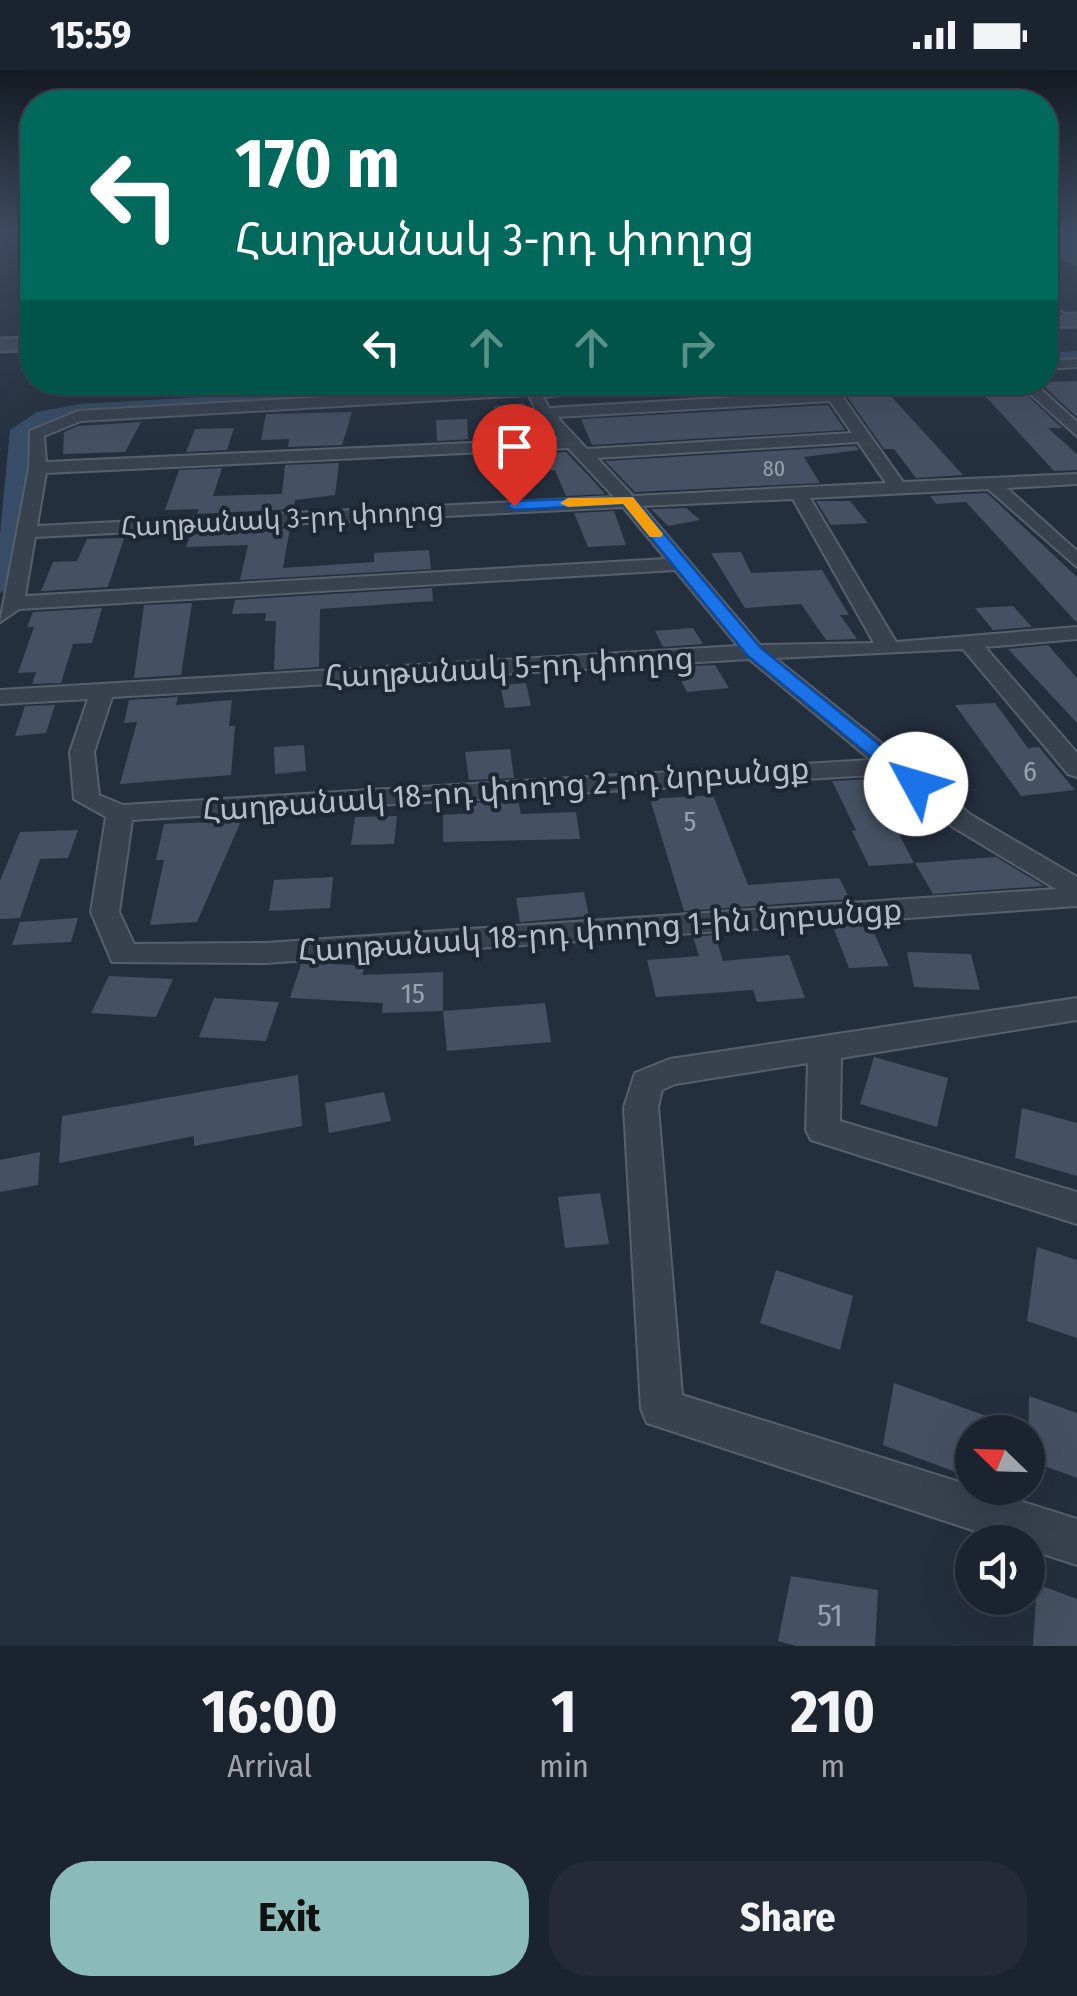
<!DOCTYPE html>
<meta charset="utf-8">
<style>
body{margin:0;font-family:"Fira Sans Condensed","Noto Sans Armenian",sans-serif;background:#242b36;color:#f1f3f6;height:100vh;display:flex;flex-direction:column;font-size:38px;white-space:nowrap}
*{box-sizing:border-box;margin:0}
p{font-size:32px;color:#a0a4aa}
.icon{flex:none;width:55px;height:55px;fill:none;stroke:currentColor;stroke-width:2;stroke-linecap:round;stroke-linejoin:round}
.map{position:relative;height:1576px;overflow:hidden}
.sheet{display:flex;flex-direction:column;background:#1b232e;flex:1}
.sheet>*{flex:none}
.top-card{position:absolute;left:20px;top:20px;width:1038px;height:305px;border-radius:40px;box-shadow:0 10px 40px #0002,0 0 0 2px #39404a;background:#00695c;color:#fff;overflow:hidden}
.needle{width:65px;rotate:293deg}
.fabs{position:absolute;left:955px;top:1345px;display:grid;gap:20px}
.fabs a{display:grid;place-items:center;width:90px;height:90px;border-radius:50%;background:#1b232e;box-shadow:0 10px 40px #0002,0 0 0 2px #39404a;font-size:50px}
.pin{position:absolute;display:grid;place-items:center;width:85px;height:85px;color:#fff;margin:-102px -42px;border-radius:50% 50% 50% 0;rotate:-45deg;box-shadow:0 0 10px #0007}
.pin .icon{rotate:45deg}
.me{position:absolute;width:110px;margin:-55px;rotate:309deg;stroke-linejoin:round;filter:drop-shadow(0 0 8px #0008)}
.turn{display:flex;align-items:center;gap:35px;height:210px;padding:0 50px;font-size:45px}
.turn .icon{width:130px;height:130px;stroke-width:2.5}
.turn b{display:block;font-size:70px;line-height:85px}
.lanes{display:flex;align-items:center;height:95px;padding:0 50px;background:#0003;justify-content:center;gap:50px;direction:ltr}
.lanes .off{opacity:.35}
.eta{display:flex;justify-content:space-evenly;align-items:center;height:170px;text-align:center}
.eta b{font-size:60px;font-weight:700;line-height:70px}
.button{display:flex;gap:20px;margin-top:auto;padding:20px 50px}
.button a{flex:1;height:115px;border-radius:40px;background:#8bbbb9;color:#111;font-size:40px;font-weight:700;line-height:115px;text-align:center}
.button a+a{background:#242b36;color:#f1f3f6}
.status{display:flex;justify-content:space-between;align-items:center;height:70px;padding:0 50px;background:#1b232e;direction:ltr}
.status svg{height:28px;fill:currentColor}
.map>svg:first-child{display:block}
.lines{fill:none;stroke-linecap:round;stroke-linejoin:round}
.canal{fill:#394c67;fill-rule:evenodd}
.building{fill:#455162}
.minor-casing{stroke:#565f6c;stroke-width:4}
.tertiary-casing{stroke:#565f6c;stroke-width:5}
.secondary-casing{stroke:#565f6c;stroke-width:5}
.minor{fill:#38414e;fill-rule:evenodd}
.tertiary{fill:#38414e;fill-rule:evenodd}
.secondary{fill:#465061;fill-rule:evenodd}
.route{fill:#1a73e8;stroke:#114b97;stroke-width:2.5}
.slow{fill:#f59e0b}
.labels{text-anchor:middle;stroke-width:8;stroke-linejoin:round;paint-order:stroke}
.far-number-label{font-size:22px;fill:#98a1af}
.far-street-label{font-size:28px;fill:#b4bcc9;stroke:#1d2633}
.number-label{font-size:28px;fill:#98a1af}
.street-label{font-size:32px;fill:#b4bcc9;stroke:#1d2633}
.near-number-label{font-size:32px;fill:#98a1af}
</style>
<div class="status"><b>15:59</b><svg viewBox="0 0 49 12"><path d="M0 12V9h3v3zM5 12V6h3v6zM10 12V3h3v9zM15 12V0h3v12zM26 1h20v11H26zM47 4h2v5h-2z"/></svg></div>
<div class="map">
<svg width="1077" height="1576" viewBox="0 0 1077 1576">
<rect width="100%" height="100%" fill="#242f3e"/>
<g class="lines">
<!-- canal -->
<g class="canal">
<path d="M1077 281V291L1045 293V283Z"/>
<path d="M467 312H576L568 317 49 351 29 362 23 461 12 516 0 523V465L10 360 37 342 79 334Z"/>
</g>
</g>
<!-- building -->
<g class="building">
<path d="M1045 162H1077V197L1045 182Z"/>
<path d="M1077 311V347L1039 312H1045Z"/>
<path d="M774 312H814L818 319 716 324 712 319Z"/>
<path d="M837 312H878L963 405 916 408 894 379H884Z"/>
<path d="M1014 313 1062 358H1048L1077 384V400L1054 401 974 314Z"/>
<path d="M524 333 535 349 551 366 509 368 493 336Z"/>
<path d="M828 335 845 360 592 375 581 349Z"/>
<path d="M352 342 342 375 288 377 289 369 261 370 266 344Z"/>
<path d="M467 349 468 369 437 371 436 350Z"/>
<path d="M141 352 125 382 63 384 64 362 78 356Z"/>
<path d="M234 358 227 380 186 382 195 359Z"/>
<path d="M856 376 859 380 804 387 820 413 635 422 605 391Z"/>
<path d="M566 382 588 405 605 424 566 426 555 400 522 402 515 384Z"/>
<path d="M339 393 335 425 295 430 294 439 197 444 199 439 165 440 179 400 222 398 213 426 282 424 285 395Z"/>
<path d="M987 423 1077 507V553L966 432 936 434 930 426Z"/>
<path d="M816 431H850L868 453 831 455Z"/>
<path d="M686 438 700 450 668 456 651 439Z"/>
<path d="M614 441 626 475 588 477 574 443Z"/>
<path d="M290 458 283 498 374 492V483L429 480 431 499 240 510 248 475 186 477 191 463Z"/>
<path d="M124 468 108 517 41 521 53 492 77 491 87 469Z"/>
<path d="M741 482 751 503 822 500 849 545H840L857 569 826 570 801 534 745 538 711 483Z"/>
<path d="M432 518 433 531 320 539 319 597 274 600 276 551H265L266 543 232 544 235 530Z"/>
<path d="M192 533 181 605 134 608 144 535Z"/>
<path d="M1013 536 1032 557 993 560 975 538Z"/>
<path d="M102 538 92 573 73 574 61 613 32 614 36 602 18 603 34 557H27L33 542Z"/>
<path d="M693 558 703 574 663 577 655 561Z"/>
<path d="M1048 575 1077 608V653L1008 579Z"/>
<path d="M715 595 729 618 687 622 674 597Z"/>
<path d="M526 613 531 636 505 638 500 615Z"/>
<path d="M178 627 176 635 232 630 229 656H235L231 705 120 714 137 652 124 653 129 630Z"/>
<path d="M995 633 1028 678 1039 677 1075 720 1021 726 955 635Z"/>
<path d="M55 635 46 663 15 666 25 636Z"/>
<path d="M304 675 306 701 275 704 274 677Z"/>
<path d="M510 679 514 708 469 710 465 682Z"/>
<path d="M874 709 891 741H887L914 793 869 796 852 761 856 760 832 711Z"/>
<path d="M713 725 748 815 839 808 850 829 684 841 650 729Z"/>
<path d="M518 730 521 744 576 742 580 769 443 772V745L474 743 473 733Z"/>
<path d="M397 746 394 774 351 775 355 747Z"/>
<path d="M241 751 197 852 150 855 164 790H156L164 754Z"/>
<path d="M78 760 68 788 40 789 20 848 0 849V811L20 762Z"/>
<path d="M996 787 1044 816 933 824 915 793Z"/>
<path d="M333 807 330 838 269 841 274 810Z"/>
<path d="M584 822 589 846 520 852 516 828Z"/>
<path d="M78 848 71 872 12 875 20 852Z"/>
<path d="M862 855 866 862 873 861 889 896 849 898 833 857Z"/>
<path d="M715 865 723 891 789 885 805 928 757 932 753 920 656 927 647 890 699 886 693 867Z"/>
<path d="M907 882 971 884 980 920 914 917Z"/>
<path d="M318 893 365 896 362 905 443 902V941L382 943 383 933 290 928 301 894Z"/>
<path d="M109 906 173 909 156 947 91 943Z"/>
<path d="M214 928 279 932 266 971 199 967Z"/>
<path d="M545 933 551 972 447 981 443 941Z"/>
<path d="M874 987 948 1008 937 1057 860 1034Z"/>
<path d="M298 1005 302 1056 194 1076V1066L59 1093 62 1046Z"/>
<path d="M384 1022 391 1051 329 1063 325 1033Z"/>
<path d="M1022 1038 1077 1053V1106L1015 1088Z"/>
<path d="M40 1082 38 1115 0 1122V1090Z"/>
<path d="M600 1123 609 1174 565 1178 558 1127Z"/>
<path d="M1037 1177 1077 1190V1268L1027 1251Z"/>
<path d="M776 1200 853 1226 840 1280 760 1253Z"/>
<path d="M894 1313 1023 1359 1022 1362H972V1408L883 1375Z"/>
<path d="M1029 1326 1077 1343V1408L1028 1390Z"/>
<path d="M791 1506 878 1520 875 1576H797L778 1571Z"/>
<path d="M1037 1514 1077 1529V1576H1033Z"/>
</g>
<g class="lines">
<!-- minor casing -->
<g class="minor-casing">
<g id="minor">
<path d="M1077 289V297L1045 299V291Z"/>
<path d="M592 312H687L543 327 549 338 824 322 818 312H832L903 412 1077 404V414L1007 418 1077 481V497L988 419 810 428 896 572 1077 557V569L985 577 1077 683V707L1068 704 963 579 775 588 971 745 1077 807V836L266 893 112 892 91 842 106 747 74 729 70 682 88 629 0 634V620L738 576 675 500 19 539 0 552 29 398 30 361 78 341ZM529 325 538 346 559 369 46 392 44 366 81 351ZM830 331 852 363 587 379 557 347ZM858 372 886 413 633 426 597 388ZM568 378 614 427 37 456 46 403ZM793 429 874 573 760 575 642 436ZM623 437 666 489 25 526 35 467ZM749 589 871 690 123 735 99 725 94 682 112 627ZM888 704 953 757 1056 819 266 873 134 874 119 842 132 750Z"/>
<path d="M1017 312H1033L1077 352V366Z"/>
<path d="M1077 928V950L841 988 840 1051 1077 1122V1154L811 1070 806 1060 808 993 675 1014 662 1020 658 1037 682 1325 1077 1449V1495L1028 1479V1472H1009L647 1353 641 1339 624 1037 635 1003 670 989Z"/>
</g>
</g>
<!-- tertiary casing -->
<g class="tertiary-casing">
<path id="tertiary" d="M1045 231 1068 247V255H1056L1045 245Z"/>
</g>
<!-- secondary casing -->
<g class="secondary-casing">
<g id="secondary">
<path d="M1077 244V256L1045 257V245Z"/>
<path d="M32 268V280L0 281V269Z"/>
</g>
</g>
<!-- minor -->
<use href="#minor" class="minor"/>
<!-- tertiary -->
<use href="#tertiary" class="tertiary"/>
<!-- secondary -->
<use href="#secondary" class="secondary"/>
</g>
<!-- sky -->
<linearGradient id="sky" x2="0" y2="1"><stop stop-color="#141a22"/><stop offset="0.42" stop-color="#3f4d63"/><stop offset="1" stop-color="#3f4d63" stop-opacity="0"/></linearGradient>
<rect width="1077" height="383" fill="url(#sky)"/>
<!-- route -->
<path class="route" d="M633 427 761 578 923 710V718H909L748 586 623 434 514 440 507 436 514 431Z"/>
<!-- slow -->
<path class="slow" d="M633 427 663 464 661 467H650L623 434 568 437 560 433 568 428Z"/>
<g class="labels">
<!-- far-number labels -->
<g class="far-number-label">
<text x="774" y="406">80</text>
</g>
<!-- far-street labels -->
<g class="far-street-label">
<text transform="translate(282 448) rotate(-3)" y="10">Հաղթանակ 3-րդ փողոց</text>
</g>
<!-- number labels -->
<g class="number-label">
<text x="1030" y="711">6</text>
<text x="690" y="761">5</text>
<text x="413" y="933">15</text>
</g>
<!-- street labels -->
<g class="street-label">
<text transform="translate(509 597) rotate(-3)" y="11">Հաղթանակ 5-րդ փողոց</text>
<text transform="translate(506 719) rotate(-4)" y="11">Հաղթանակ 18-րդ փողոց 2-րդ նրբանցք</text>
<text transform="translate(600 860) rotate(-4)" y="11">Հաղթանակ 18-րդ փողոց 1-ին նրբանցք</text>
</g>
<!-- near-number labels -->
<g class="near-number-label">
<text x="830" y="1556">51</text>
</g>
</g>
</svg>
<div class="fabs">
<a><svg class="needle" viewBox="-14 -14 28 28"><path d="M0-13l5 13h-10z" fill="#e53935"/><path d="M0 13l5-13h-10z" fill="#a0a4aa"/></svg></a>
<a><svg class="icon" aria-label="sound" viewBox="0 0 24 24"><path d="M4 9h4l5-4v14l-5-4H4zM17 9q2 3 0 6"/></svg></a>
</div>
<div class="pin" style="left:514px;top:436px;background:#d93025"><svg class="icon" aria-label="arrive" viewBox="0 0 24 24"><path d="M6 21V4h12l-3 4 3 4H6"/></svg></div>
<svg class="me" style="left:916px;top:714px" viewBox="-20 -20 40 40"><circle r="19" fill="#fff"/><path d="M0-13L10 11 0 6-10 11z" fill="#1a73e8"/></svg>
<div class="top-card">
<div class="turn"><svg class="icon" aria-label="left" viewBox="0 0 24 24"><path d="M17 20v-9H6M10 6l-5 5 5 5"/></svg><div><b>170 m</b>Հաղթանակ 3-րդ փողոց</div></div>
<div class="lanes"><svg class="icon" aria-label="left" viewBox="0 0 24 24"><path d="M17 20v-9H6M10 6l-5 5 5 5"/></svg><svg class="icon off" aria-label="ahead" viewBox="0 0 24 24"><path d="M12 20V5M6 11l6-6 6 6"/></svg><svg class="icon off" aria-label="ahead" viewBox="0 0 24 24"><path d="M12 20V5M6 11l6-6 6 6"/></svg><svg class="icon off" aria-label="right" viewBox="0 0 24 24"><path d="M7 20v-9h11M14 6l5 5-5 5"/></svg></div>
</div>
</div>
<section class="sheet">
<div class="eta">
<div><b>16:00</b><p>Arrival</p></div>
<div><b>1</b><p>min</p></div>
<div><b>210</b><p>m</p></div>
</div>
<div class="button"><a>Exit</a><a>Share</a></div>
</section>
